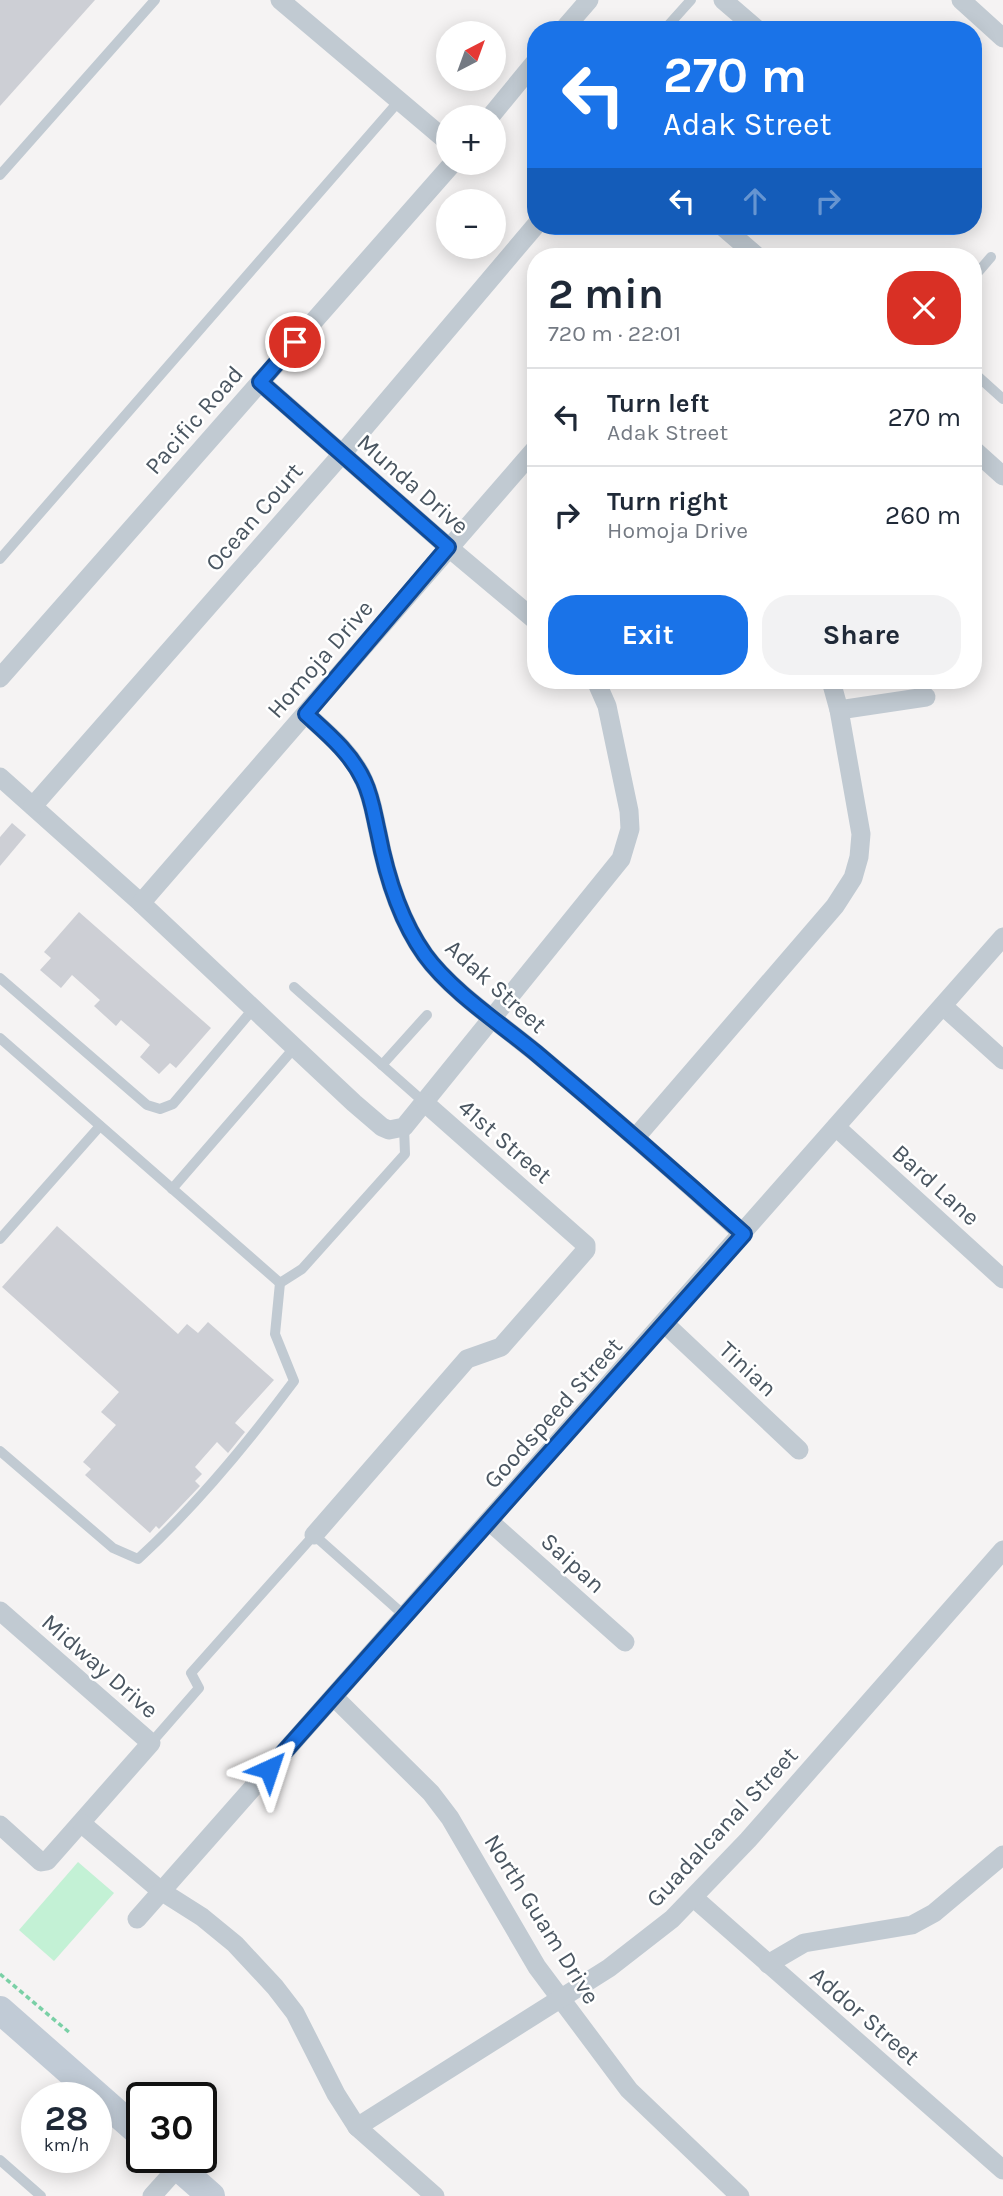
<!DOCTYPE html>
<meta charset="utf-8">
<style>
body{margin:0;font-family:Karla,sans-serif;background:#f2f2f3;color:#1f2937;height:100vh;display:flex;flex-direction:column;font-size:26px;white-space:nowrap}
*{box-sizing:border-box;margin:0}
p{font-size:23px;color:#747a83}
.icon{flex:none;width:38px;height:38px;fill:none;stroke:currentColor;stroke-width:2;stroke-linecap:round;stroke-linejoin:round}
.map{position:relative;flex:1;overflow:hidden}
.drawer{position:absolute;left:527px;top:248px;width:455px;height:441px;display:flex;flex-direction:column;background:#fff;border-radius:28px;box-shadow:0 4px 18px #0003}
.drawer>*{flex:none}
.guide{position:absolute;left:527px;top:21px;width:455px;height:214px;border-radius:28px;box-shadow:0 4px 18px #0003;background:#1a73e8;color:#fff;overflow:hidden}
.needle{width:46px;rotate:41deg}
.fabs{position:absolute;left:436px;top:21px;display:grid;gap:14px}
.fabs a{display:grid;place-items:center;width:70px;height:70px;border-radius:50%;background:#fff;box-shadow:0 4px 18px #0003;font-size:35px}
.speed{position:absolute;left:21px;top:2082px;display:flex;gap:14px;font-size:35px;font-weight:700;text-align:center}
.speed>*{display:grid;place-content:center;width:91px;height:91px;border-radius:50%;background:#fff;box-shadow:0 4px 18px #0003;line-height:1}
.speed small{font-size:18px;font-weight:400}
.speed .limit{border:4px solid #111;border-radius:10px;background:#fff;color:#111}
.pin{position:absolute;display:grid;place-items:center;width:60px;height:60px;color:#fff;margin:-30px;border:4px solid #fff;border-radius:50%;box-shadow:0 2px 7px #0007}
.me{position:absolute;width:77px;margin:-38px;rotate:42deg;stroke-linejoin:round;filter:drop-shadow(0 0 5px #0008)}
.turn{display:flex;align-items:center;gap:24px;height:147px;padding:0 21px;font-size:32px}
.turn .icon{width:91px;height:91px;stroke-width:2.5}
.turn b{display:block;font-size:49px;line-height:60px}
.lanes{display:flex;align-items:center;height:66px;padding:0 21px;background:#0003;justify-content:center;gap:35px;direction:ltr}
.lanes .off{opacity:.35}
.round{display:grid;place-items:center;flex:none;width:74px;height:74px;border-radius:28px;background:#f2f2f3}
.summary{display:flex;align-items:center;justify-content:space-between;height:119px;padding:0 21px}
h1{font-size:42px;font-weight:700;line-height:52px}
.cta{display:flex;gap:14px;margin-top:auto;padding:14px 21px}
.cta a{flex:1;height:80px;border-radius:28px;background:#1a73e8;color:#fff;font-size:28px;font-weight:700;line-height:80px;text-align:center}
.cta a+a{background:#f2f2f3;color:#1f2937}
ul{padding:0;list-style:none}
li{display:flex;align-items:center;gap:21px;height:98px;padding:0 21px;border-top:2px solid #e0e1e3}
li div{flex:1}
li b{display:block;font-size:26px}
li em{font-style:normal}
.map>svg:first-child{display:block}
.green{fill:#c3f1d5}
.building{fill:#cdcfd5}
.lines{fill:none;stroke-linecap:round;stroke-linejoin:round}
.path{stroke:#7ad0a6;stroke-width:3.5;stroke-dasharray:5 3.5;stroke-linecap:butt}
.lane{stroke:#c1cad2;stroke-width:10}
.street{stroke:#c1cad2;stroke-width:19}
.secondary{stroke:#c1cbd6;stroke-width:28}
.route-casing{stroke:#114b97;stroke-width:18}
.route{stroke:#1a73e8;stroke-width:12}
.labels{text-anchor:middle;stroke-width:5;stroke-linejoin:round;paint-order:stroke}
.street-label{font-size:24px;fill:#4a5661;stroke:#fff}
</style>
<div class="map">
<svg width="1003" height="2196" viewBox="0 0 1003 2196">
<rect width="100%" height="100%" fill="#f5f3f3"/>
<!-- green -->
<path class="green" d="M78 1862 114 1893 54 1961 19 1930Z"/>
<!-- building -->
<g class="building">
<path d="M0 0H95L0 106Z"/>
<path d="M12 823 26 835 0 866V837Z"/>
<path d="M79 912 211 1028 176 1068 170 1063 159 1074 140 1057 150 1045 121 1020 116 1026 94 1006 100 1000 72 975 61 988 40 970 51 958 44 952Z"/>
<path d="M57 1226 178 1334 187 1324 198 1333 208 1322 274 1380 235 1423 245 1432 228 1453 217 1442 195 1467 202 1474 195 1481 200 1486 159 1529 156 1526 150 1533 85 1475 91 1469 83 1462 116 1425 101 1412 119 1392 2 1287Z"/>
</g>
<g class="lines">
<!-- path -->
<path class="path" d="M0 1974 70 2033"/>
<!-- lane -->
<g class="lane">
<path d="M664 30 691 0"/>
<path d="M0 175 155 0"/>
<path d="M973 278 991 257"/>
<path d="M973 372 1003 399"/>
<path d="M0 559 399 101"/>
<path d="M0 978 147 1105 160 1109 173 1104 254 1008"/>
<path d="M294 987 425 1103"/>
<path d="M0 1038 280 1283 302 1269 405 1154 404 1127"/>
<path d="M382 1065 427 1015"/>
<path d="M172 1189 295 1047"/>
<path d="M0 1239 100 1126"/>
<path d="M0 1451 113 1548 138 1559C196 1506 247 1444 294 1381L275 1334 280 1283"/>
<path d="M151 1743 199 1688 191 1673 314 1535 405 1616"/>
<path d="M0 2160 41 2196"/>
</g>
<!-- street -->
<g class="street">
<path d="M280 0 448 142"/>
<path d="M723 0 758 30"/>
<path d="M961 0 1003 38"/>
<path d="M563 30 589 0"/>
<path d="M490 117 536 61"/>
<path d="M722 226 758 257"/>
<path d="M260 382 448 547 536 621"/>
<path d="M973 449 1003 476"/>
<path d="M0 678 453 163"/>
<path d="M839 710 926 697"/>
<path d="M306 714C328 734 352 753 364 781 372 798 374 814 378 832 386 874 400 920 425 955 451 991 501 1024 536 1053 606 1112 675 1172 743 1234"/>
<path d="M0 777 141 903 354 1103 382 1127 389 1130 404 1127 621 859 630 829 629 811 607 706 596 681"/>
<path d="M33 806 342 454 536 225"/>
<path d="M141 903 536 448"/>
<path d="M943 1006 1003 1060"/>
<path d="M836 1127 1003 1279"/>
<path d="M636 1137 835 906 853 878 859 857 861 834 839 710 831 681"/>
<path d="M664 1323 799 1450"/>
<path d="M489 1521 625 1642"/>
<path d="M314 1535 467 1359 501 1347 586 1250V1245L425 1103"/>
<path d="M0 1611 151 1743 47 1861 41 1862 0 1825"/>
<path d="M334 1697 431 1793 450 1818 537 1967 629 2090 740 2196"/>
<path d="M81 1823 161 1891 202 1917 235 1944 275 1987 295 2013 336 2094 357 2127 435 2196"/>
<path d="M694 1898 1003 2170"/>
<path d="M137 1919 1003 937"/>
<path d="M768 1964 804 1943 912 1925 934 1913 1003 1855"/>
<path d="M357 2127 609 1968 672 1919 748 1840 1003 1550"/>
<path d="M152 2196 178 2167"/>
</g>
<!-- secondary -->
<g class="secondary">
<path d="M0 2010 142 2135"/>
<path d="M168 2158 211 2196"/>
</g>
</g>
<g class="lines">
<!-- route casing -->
<g class="route-casing">
<path id="route" d="M269 1769 744 1234C675 1172 606 1112 536 1053 501 1024 451 991 425 955 400 920 386 874 378 832 374 815 372 798 364 781 351 753 328 734 306 714L448 547 260 382 295 342"/>
</g>
<!-- route -->
<use href="#route" class="route"/>
</g>
<g class="labels">
<!-- street labels -->
<g class="street-label">
<text transform="translate(194 420) rotate(-49)" y="8">Pacific Road</text>
<text transform="translate(413 484) rotate(41)" y="8">Munda Drive</text>
<text transform="translate(254 517) rotate(-49)" y="8">Ocean Court</text>
<text transform="translate(320 659) rotate(-49)" y="8">Homoja Drive</text>
<text transform="translate(496 986) rotate(42)" y="8">Adak Street</text>
<text transform="translate(505 1141) rotate(41)" y="8">41st Street</text>
<text transform="translate(936 1185) rotate(42)" y="8">Bard Lane</text>
<text transform="translate(748 1369) rotate(43)" y="8">Tinian</text>
<text transform="translate(553 1413) rotate(-48)" y="8">Goodspeed Street</text>
<text transform="translate(573 1563) rotate(42)" y="8">Saipan</text>
<text transform="translate(100 1666) rotate(41)" y="8">Midway Drive</text>
<text transform="translate(722 1827) rotate(-47)" y="8">Guadalcanal Street</text>
<text transform="translate(542 1919) rotate(58)" y="8">North Guam Drive</text>
<text transform="translate(865 2016) rotate(41)" y="8">Addor Street</text>
</g>
</g>
</svg>
<div class="fabs">
<a><svg class="needle" viewBox="-14 -14 28 28"><path d="M0-13l5 13h-10z" fill="#e53935"/><path d="M0 13l5-13h-10z" fill="#747a83"/></svg></a>
<a>+</a>
<a>−</a>
</div>
<div class="speed"><div>28<small>km/h</small></div><div class="limit">30</div></div>
<div class="pin" style="left:295px;top:342px;background:#d93025"><svg class="icon" aria-label="arrive" viewBox="0 0 24 24"><path d="M6 21V4h12l-3 4 3 4H6"/></svg></div>
<svg class="me" style="left:269px;top:1769px" viewBox="-20 -20 40 40"><path d="M0-17L14 15 0 8-14 15z" fill="#1a73e8" stroke="#fff" stroke-width="4"/></svg>
<div class="guide">
<div class="turn"><svg class="icon" aria-label="left" viewBox="0 0 24 24"><path d="M17 20v-9H6M10 6l-5 5 5 5"/></svg><div><b>270 m</b>Adak Street</div></div>
<div class="lanes"><svg class="icon" aria-label="left" viewBox="0 0 24 24"><path d="M17 20v-9H6M10 6l-5 5 5 5"/></svg><svg class="icon off" aria-label="ahead" viewBox="0 0 24 24"><path d="M12 20V5M6 11l6-6 6 6"/></svg><svg class="icon off" aria-label="right" viewBox="0 0 24 24"><path d="M7 20v-9h11M14 6l5 5-5 5"/></svg></div>
</div>
<section class="drawer">
<div class="summary"><div><h1>2 min</h1><p>720 m · 22:01</p></div><a class="round" style="background:#d93025;color:#fff"><svg class="icon" aria-label="close" viewBox="0 0 24 24"><path d="M6 6l12 12M18 6L6 18"/></svg></a></div>
<ul>
<li><svg class="icon" aria-label="left" viewBox="0 0 24 24"><path d="M17 20v-9H6M10 6l-5 5 5 5"/></svg><div><b>Turn left</b><p>Adak Street</p></div><em>270 m</em></li>
<li><svg class="icon" aria-label="right" viewBox="0 0 24 24"><path d="M7 20v-9h11M14 6l5 5-5 5"/></svg><div><b>Turn right</b><p>Homoja Drive</p></div><em>260 m</em></li>
</ul>
<div class="cta"><a>Exit</a><a>Share</a></div>
</section>
</div>
